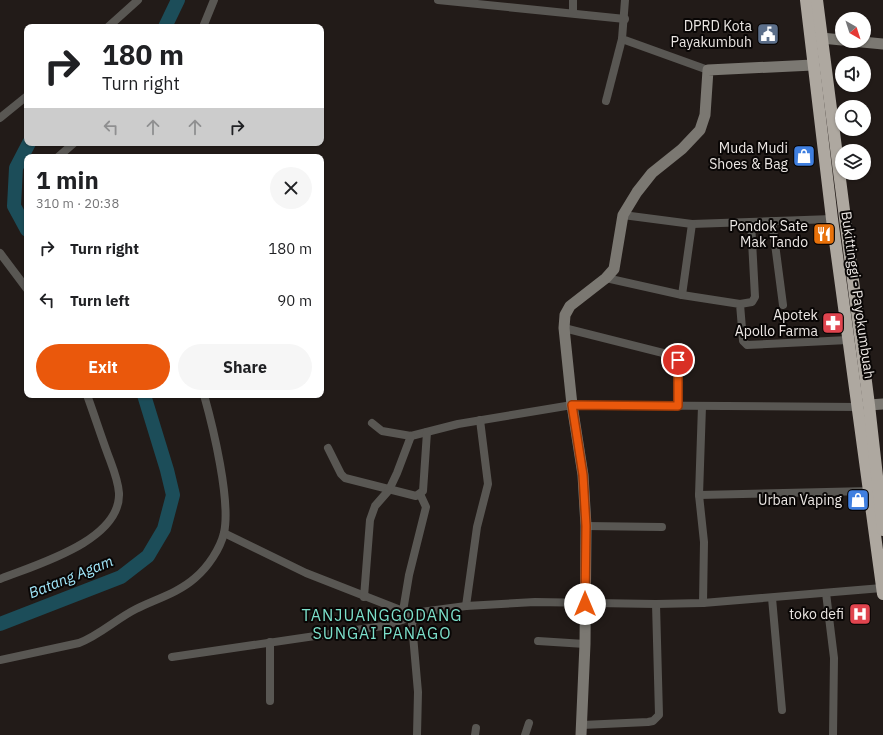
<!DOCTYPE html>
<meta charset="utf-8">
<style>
body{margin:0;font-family:"IBM Plex Sans",sans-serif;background:#f6f6f6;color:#202124;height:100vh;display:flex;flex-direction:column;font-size:15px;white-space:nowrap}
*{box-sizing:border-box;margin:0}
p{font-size:13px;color:#757577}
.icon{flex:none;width:22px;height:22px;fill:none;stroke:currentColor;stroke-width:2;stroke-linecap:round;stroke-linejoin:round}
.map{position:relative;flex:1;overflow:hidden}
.side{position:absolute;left:24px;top:154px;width:300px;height:244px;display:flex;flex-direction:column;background:#fff;border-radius:8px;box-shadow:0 1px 3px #0004}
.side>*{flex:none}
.hud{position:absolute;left:24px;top:24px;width:300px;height:122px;border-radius:8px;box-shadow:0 1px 3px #0004;background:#fff;color:#202124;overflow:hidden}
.needle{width:26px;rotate:141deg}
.fabs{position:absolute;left:835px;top:12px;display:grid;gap:8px}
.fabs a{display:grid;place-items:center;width:36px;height:36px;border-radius:50%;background:#fff;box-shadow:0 1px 3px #0004;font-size:20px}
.pin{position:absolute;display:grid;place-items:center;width:34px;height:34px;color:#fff;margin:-17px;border:2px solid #fff;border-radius:50%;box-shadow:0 1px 4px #0007}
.me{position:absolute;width:44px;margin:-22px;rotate:0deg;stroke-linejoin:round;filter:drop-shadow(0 0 3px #0008)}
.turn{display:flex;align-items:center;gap:14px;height:84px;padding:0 12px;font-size:18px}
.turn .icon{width:52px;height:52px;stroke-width:2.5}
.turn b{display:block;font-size:28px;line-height:34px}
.lanes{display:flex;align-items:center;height:38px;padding:0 12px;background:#0003;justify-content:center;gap:20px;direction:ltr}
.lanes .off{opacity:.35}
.round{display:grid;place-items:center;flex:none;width:42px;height:42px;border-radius:21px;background:#f6f6f6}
.summary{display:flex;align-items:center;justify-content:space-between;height:68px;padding:0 12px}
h1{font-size:24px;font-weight:800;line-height:30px}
.primary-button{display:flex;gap:8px;margin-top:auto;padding:8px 12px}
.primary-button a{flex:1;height:46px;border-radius:24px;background:#ea580c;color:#fff;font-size:16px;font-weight:800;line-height:46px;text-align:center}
.primary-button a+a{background:#f6f6f6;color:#202124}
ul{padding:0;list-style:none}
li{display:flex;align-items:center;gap:12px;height:52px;padding:0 12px}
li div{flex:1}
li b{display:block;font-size:15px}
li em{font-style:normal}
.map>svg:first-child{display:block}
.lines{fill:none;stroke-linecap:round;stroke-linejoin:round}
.river{stroke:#1c4d59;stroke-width:14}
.street{stroke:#595753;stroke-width:8}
.secondary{stroke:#7b7872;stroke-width:11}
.highway{stroke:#aea8a0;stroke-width:12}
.route-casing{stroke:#983908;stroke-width:10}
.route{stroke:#ea580c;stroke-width:7}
.labels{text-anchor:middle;stroke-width:4;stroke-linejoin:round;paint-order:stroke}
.poi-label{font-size:14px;fill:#ece7e4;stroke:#090605;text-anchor:end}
.street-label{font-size:14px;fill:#ece7e4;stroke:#090605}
.water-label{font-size:15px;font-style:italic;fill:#a1e6f9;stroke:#090605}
.quarter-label{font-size:16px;letter-spacing:1px;fill:#7ce0cb;stroke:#090605}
</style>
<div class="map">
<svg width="883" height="735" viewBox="0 0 883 735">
<rect width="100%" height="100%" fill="#221b18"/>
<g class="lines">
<!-- river -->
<g class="river">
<path d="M165 27 178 0"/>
<path d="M27 230 14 206 16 168 29 143"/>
<path d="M0 624 121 577 148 556 164 529 173 495 167 470 144 395"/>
</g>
<!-- street -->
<g class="street">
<path d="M438 0 625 19"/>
<path d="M573 0V13"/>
<path d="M625 0 622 39 708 70"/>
<path d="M108 27 138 0"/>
<path d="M203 27 214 0"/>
<path d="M606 101 622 39"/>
<path d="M0 118 27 96"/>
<path d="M58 157 74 143"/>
<path d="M623 215 692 224 832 219"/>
<path d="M772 221 783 305"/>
<path d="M0 253 27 289"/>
<path d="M606 278 682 295 740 304 743 341 747 345 848 340"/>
<path d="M682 295 692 224"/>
<path d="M740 304 752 302 755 297 751 222"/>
<path d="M564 328 675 356 678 360V406"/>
<path d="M702 406 699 495 704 542 703 603"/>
<path d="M372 423 382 431 411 436 458 424 572 405 858 407"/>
<path d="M328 448 341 474 345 478 416 496 423 491 427 432"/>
<path d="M699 495 869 491"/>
<path d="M586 526 662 527"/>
<path d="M224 533 306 573 403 611"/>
<path d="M0 579C35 565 121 541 119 493 118 479 112 466 107 452 100 433 94 414 87 395"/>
<path d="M826 593 834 658 833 735"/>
<path d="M364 597 370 520 375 506 389 490 397 473 411 436"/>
<path d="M772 598 782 710"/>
<path d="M466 606 477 527 488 484 480 420"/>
<path d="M407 613 403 611 409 575 426 507 420 494"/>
<path d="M538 641 585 644"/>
<path d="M172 657 383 626 412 617"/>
<path d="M0 660 79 643C100 635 116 619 136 609 156 599 178 593 195 578 208 567 220 549 224 533 231 501 213 427 204 395"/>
<path d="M270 701V642"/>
<path d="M582 725 648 722 653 721 659 715 656 604"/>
<path d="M417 735 418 692 412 624 415 615 421 612 466 606 535 602 656 604 703 603 882 588"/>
<path d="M475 735 476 728"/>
<path d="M525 735 529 723"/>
</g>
<!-- secondary -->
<g class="secondary">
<path d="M821 38 842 40"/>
<path d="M852 41 883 44"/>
<path d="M869 405 883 404"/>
<path d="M581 735 585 644 586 526 583 475 572 405 564 328 565 315 570 306 606 278 614 269 623 215 637 192 652 173 682 149 700 130 705 115 708 70 813 65"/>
</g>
<!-- highway -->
<g class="highway">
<path d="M806 0 832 219 883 594"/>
<path d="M817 0 869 405 883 530"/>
</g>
</g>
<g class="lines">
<!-- route casing -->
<g class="route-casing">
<path id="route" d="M585 604 586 526 583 475 572 405 678 406V360"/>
</g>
<!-- route -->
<use href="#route" class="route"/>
</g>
<!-- icons -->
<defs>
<g id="civic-square" transform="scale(1.15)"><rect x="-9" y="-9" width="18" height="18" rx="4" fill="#5c6f8a" stroke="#090605"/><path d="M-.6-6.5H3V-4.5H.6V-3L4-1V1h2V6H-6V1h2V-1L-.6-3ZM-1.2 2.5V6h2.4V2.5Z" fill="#fff"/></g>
<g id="shop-square" transform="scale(1.15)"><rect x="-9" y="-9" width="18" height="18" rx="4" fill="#3f7fe0" stroke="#090605"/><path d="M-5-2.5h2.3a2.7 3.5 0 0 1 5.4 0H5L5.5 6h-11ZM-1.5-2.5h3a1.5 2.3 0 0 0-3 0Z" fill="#fff"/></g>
<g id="restaurant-square" transform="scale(1.15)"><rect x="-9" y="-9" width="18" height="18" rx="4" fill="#e8710a" stroke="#090605"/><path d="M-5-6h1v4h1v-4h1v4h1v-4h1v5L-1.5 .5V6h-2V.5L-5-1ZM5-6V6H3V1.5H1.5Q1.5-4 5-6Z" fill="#fff"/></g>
<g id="pharmacy-square" transform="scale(1.15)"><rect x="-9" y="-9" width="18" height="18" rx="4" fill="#e0444e" stroke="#090605"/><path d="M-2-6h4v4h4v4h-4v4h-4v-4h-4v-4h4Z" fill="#fff"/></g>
<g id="hospital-square" transform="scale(1.15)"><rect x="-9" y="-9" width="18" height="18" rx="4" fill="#e0444e" stroke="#090605"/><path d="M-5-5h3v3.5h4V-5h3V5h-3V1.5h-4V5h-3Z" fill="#fff"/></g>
</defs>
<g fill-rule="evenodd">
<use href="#civic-square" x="768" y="34"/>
<use href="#shop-square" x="804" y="156"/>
<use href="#restaurant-square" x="824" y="234"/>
<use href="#pharmacy-square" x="833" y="323"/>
<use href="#shop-square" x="858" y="500"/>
<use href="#hospital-square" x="860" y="614"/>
</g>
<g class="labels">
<!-- poi labels -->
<g class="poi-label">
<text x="752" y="31">DPRD Kota<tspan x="752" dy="16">Payakumbuh</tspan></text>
<text x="788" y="153">Muda Mudi<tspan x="788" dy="16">Shoes &amp; Bag</tspan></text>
<text x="808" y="231">Pondok Sate<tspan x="808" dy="16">Mak Tando</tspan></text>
<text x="818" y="320">Apotek<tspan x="818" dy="16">Apollo Farma</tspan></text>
<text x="842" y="505">Urban Vaping</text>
<text x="844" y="619">toko defi</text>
</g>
<!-- street labels -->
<g class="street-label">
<text transform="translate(858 295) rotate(82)" y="5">Bukittinggi - Payokumbuah</text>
</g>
<!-- water labels -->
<g class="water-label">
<text transform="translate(71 577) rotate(-22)" y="5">Batang Agam</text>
</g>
<!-- quarter labels -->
<g class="quarter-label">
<text x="382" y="621">TANJUANGGODANG<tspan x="382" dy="18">SUNGAI PANAGO</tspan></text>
</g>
</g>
</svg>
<div class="fabs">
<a><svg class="needle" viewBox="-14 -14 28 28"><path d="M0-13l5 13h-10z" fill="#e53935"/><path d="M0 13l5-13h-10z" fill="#757577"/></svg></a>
<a><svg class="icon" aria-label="sound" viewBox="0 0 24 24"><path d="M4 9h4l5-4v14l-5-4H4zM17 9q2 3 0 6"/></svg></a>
<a><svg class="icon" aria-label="search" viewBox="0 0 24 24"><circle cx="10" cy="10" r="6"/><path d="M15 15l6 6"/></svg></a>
<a><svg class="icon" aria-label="layers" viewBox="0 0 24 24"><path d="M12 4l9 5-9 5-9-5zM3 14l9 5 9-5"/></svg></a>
</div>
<div class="pin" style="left:678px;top:360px;background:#d93025"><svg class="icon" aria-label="arrive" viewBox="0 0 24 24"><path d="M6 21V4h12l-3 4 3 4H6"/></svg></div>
<svg class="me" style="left:585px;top:604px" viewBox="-20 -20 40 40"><circle r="19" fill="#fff"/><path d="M0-13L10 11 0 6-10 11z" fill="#ea580c"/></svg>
<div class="hud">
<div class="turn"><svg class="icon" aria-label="right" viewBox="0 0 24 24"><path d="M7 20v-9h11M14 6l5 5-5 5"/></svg><div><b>180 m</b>Turn right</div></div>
<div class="lanes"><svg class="icon off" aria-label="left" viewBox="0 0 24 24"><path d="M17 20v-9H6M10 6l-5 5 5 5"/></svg><svg class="icon off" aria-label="ahead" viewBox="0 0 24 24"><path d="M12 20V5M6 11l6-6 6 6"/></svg><svg class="icon off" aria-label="ahead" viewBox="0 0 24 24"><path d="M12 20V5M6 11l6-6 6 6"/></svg><svg class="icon" aria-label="right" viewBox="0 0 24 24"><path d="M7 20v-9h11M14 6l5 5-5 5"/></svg></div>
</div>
<section class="side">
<div class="summary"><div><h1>1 min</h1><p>310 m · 20:38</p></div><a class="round"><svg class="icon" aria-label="close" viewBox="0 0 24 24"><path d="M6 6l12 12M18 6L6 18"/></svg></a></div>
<ul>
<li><svg class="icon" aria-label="right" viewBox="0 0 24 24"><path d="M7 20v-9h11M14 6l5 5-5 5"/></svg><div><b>Turn right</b></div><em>180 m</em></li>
<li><svg class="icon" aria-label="left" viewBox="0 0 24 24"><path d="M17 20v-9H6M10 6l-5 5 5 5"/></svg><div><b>Turn left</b></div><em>90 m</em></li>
</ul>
<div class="primary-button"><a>Exit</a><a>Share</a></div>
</section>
</div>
